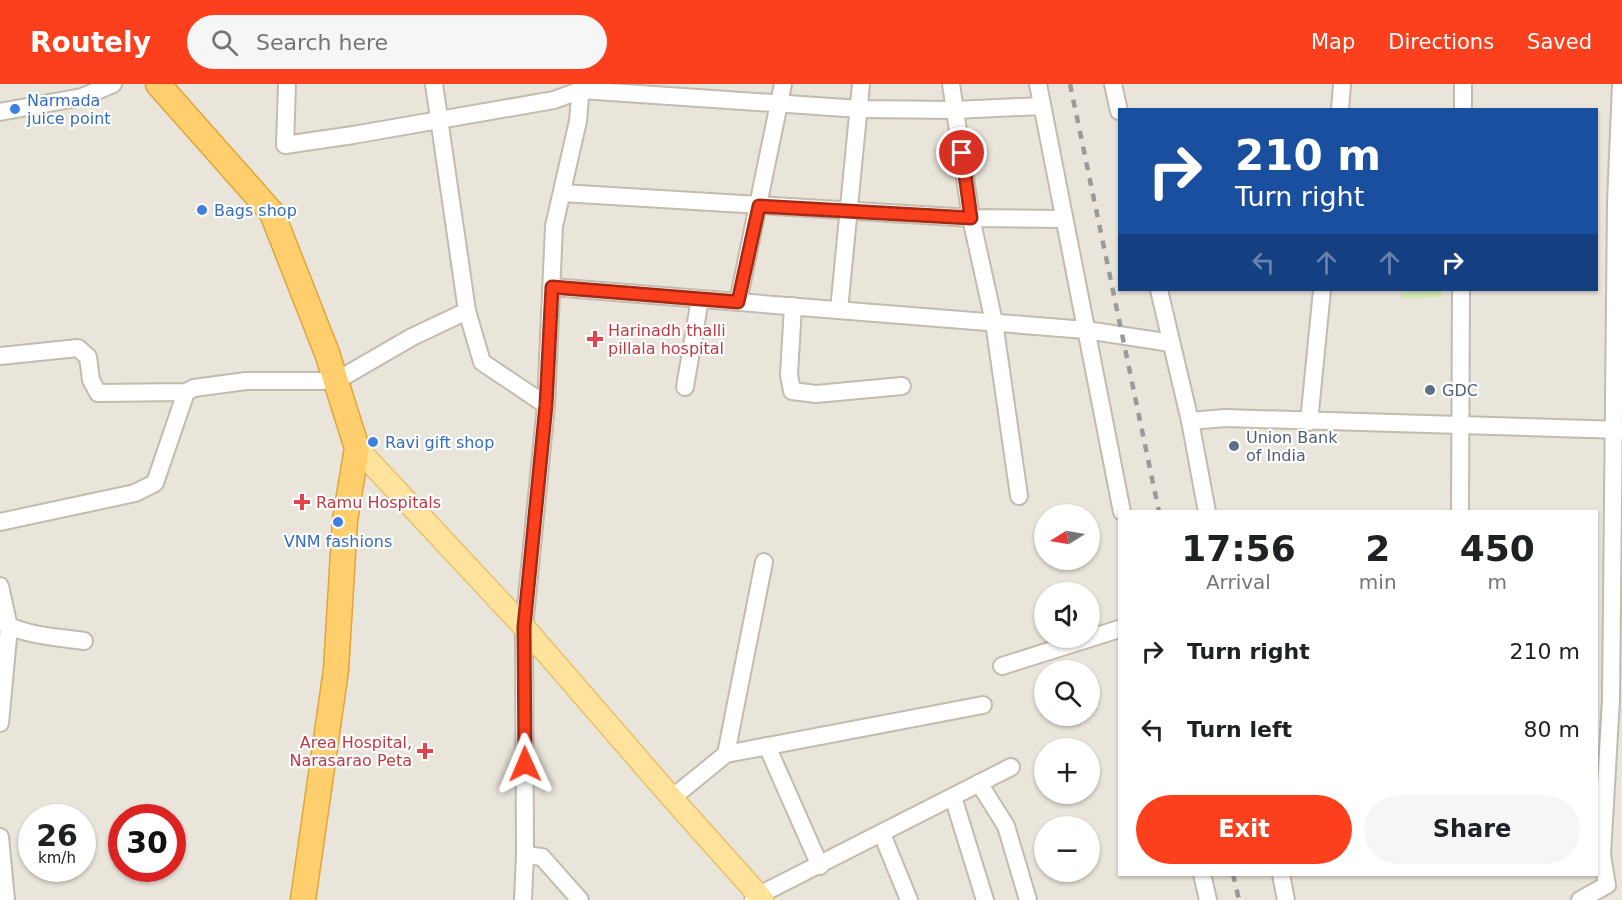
<!DOCTYPE html>
<meta charset="utf-8">
<style>
body{margin:0;font-family:"DejaVu Sans",sans-serif;background:#f6f6f6;color:#202124;height:100vh;display:flex;flex-direction:column;font-size:22px;white-space:nowrap}
*{box-sizing:border-box;margin:0}
p{font-size:20px;color:#757577}
.icon{flex:none;width:33px;height:33px;fill:none;stroke:currentColor;stroke-width:2;stroke-linecap:round;stroke-linejoin:round}
.map{position:relative;flex:1;overflow:hidden}
.sheet{position:absolute;left:1118px;top:426px;width:480px;height:366px;display:flex;flex-direction:column;background:#fff;border-radius:0px;box-shadow:0 2px 4px #0004}
.sheet>*{flex:none}
.top-card{position:absolute;left:1118px;top:24px;width:480px;height:183px;border-radius:0px;box-shadow:0 2px 4px #0004;background:#1a4fa0;color:#fff;overflow:hidden}
.needle{width:39px;rotate:259deg}
.tools{position:absolute;left:1034px;top:420px;display:grid;gap:12px}
.tools a{display:grid;place-items:center;width:66px;height:66px;border-radius:50%;background:#fff;box-shadow:0 2px 4px #0004;font-size:30px}
.speed{position:absolute;left:18px;top:720px;display:flex;gap:12px;font-size:30px;font-weight:700;text-align:center}
.speed>*{display:grid;place-content:center;width:78px;height:78px;border-radius:50%;background:#fff;box-shadow:0 2px 4px #0004;line-height:1}
.speed small{font-size:15px;font-weight:400}
.speed .limit{border:9px solid #d22;background:#fff;color:#111}
.pin{position:absolute;display:grid;place-items:center;width:51px;height:51px;color:#fff;margin:-26px;border:3px solid #fff;border-radius:50%;box-shadow:0 2px 6px #0007}
.me{position:absolute;width:66px;margin:-33px;rotate:359deg;stroke-linejoin:round;filter:drop-shadow(0 0 4px #0008)}
.turn{display:flex;align-items:center;gap:21px;height:126px;padding:0 18px;font-size:27px}
.turn .icon{width:78px;height:78px;stroke-width:2.5}
.turn b{display:block;font-size:42px;line-height:51px}
.lanes{display:flex;align-items:center;height:57px;padding:0 18px;background:#0003;justify-content:center;gap:30px;direction:ltr}
.lanes .off{opacity:.35}
.eta{display:flex;justify-content:space-evenly;align-items:center;height:102px;text-align:center}
.eta b{font-size:36px;font-weight:700;line-height:42px}
.button{display:flex;gap:12px;margin-top:auto;padding:12px 18px}
.button a{flex:1;height:69px;border-radius:36px;background:#fc3f1d;color:#fff;font-size:24px;font-weight:700;line-height:69px;text-align:center}
.button a+a{background:#f6f6f6;color:#202124}
ul{padding:0;list-style:none}
li{display:flex;align-items:center;gap:18px;height:78px;padding:0 18px}
li div{flex:1}
li b{display:block;font-size:22px}
li em{font-style:normal}
header{display:flex;align-items:center;gap:36px;box-sizing:border-box;height:84px;padding:0 30px;background:#fc3f1d;color:#fff}
header strong{font-size:28px}
nav{display:flex;gap:33px;margin-inline-start:auto;font-size:21px}
.search{width:420px;height:54px;background:#f6f6f6;display:flex;align-items:center;gap:15px;box-sizing:border-box;padding:0 21px;border-radius:33px;color:#757577;font-size:22px}
.map>svg:first-child{display:block}
.residential{fill:#eae5da;fill-rule:evenodd}
.green{fill:#d2eab5}
.lines{fill:none;stroke-linecap:round;stroke-linejoin:round}
.minor-casing{stroke:#c2bbae;stroke-width:20}
.major-casing{stroke:#e6c16a;stroke-width:24}
.highway-casing{stroke:#e0a43c;stroke-width:27}
.minor{stroke:#fff;stroke-width:16}
.major{stroke:#ffe39c;stroke-width:21}
.highway{stroke:#ffcf6e;stroke-width:24}
.rail{stroke:#9a9a9a;stroke-width:4.5;stroke-dasharray:8 8;stroke-linecap:butt}
.route-casing{stroke:#a42913;stroke-width:15}
.route{stroke:#fc3f1d;stroke-width:10}
.shop-dot{fill:#3f7fe0;stroke:#fff;stroke-width:2}
.health-dot{fill:#e0444e;stroke:#fff;stroke-width:2}
.service-dot{fill:#5c6f8a;stroke:#fff;stroke-width:2}
.labels{text-anchor:middle;stroke-width:4.5;stroke-linejoin:round;paint-order:stroke}
.shop-label{font-size:16px;fill:#366cbe;stroke:#fff;text-anchor:start}
.health-label{font-size:16px;fill:#be3a42;stroke:#fff;text-anchor:start}
.service-label{font-size:16px;fill:#4e5e75;stroke:#fff;text-anchor:start}
</style>
<header>
<strong>Routely</strong>
<div class="search"><svg class="icon" aria-label="search" viewBox="0 0 24 24"><circle cx="10" cy="10" r="6"/><path d="M15 15l6 6"/></svg>Search here</div>
<nav><a>Map</a><a>Directions</a><a>Saved</a></nav>
</header>
<div class="map">
<svg width="1622" height="816" viewBox="0 0 1622 816">
<rect width="100%" height="100%" fill="#f6f3ec"/>
<!-- residential -->
<path class="residential" d="M0 0H1622V816H0ZM1119 26H1596V206H1119ZM1119 428H1596V790H1119ZM1044 430H1089V476H1044ZM1044 508H1089V554H1044ZM1044 586H1089V632H1044ZM1044 664H1089V710H1044ZM32 734H82V784H32ZM122 734H172V784H122ZM1044 742H1089V788H1044Z"/>
<!-- green -->
<path class="green" d="M1401 206H1442V213L1401 215Z"/>
<g class="lines">
<!-- minor casing -->
<g class="minor-casing">
<g id="minor">
<path d="M287 0 285 61 353 51 554 16 581 6 860 25 955 26 1042 22"/>
<path d="M434 0 467 227 482 278 546 321"/>
<path d="M951 0 971 134 994 238 1019 412"/>
<path d="M1038 0 1122 428"/>
<path d="M1113 0 1119 27"/>
<path d="M1340 26 1342 0"/>
<path d="M1463 26V0"/>
<path d="M0 28 82 13 113 0"/>
<path d="M562 109 971 134 1064 135"/>
<path d="M552 203 1086 246 1171 259"/>
<path d="M1159 206 1190 337 1207 428"/>
<path d="M738 218 783 0"/>
<path d="M793 222 789 291 792 307 816 310 902 302"/>
<path d="M839 226 861 0"/>
<path d="M0 272 78 264 88 273 91 296 98 309 186 308 194 304 246 297H336L412 253 467 227"/>
<path d="M685 303 700 215"/>
<path d="M1190 337 1225 334 1622 346"/>
<path d="M1309 338 1322 206"/>
<path d="M1460 428 1461 206"/>
<path d="M0 438 135 409 155 399 186 308"/>
<path d="M0 502 9 543 0 639"/>
<path d="M1 538C25 552 57 553 84 557"/>
<path d="M1002 582 1119 545"/>
<path d="M767 662 820 782"/>
<path d="M726 670 764 478"/>
<path d="M979 699 1006 742 1028 816"/>
<path d="M953 713 985 816"/>
<path d="M672 714 726 670 983 621"/>
<path d="M882 750 909 816"/>
<path d="M0 753 6 816"/>
<path d="M525 771 542 773 580 816"/>
<path d="M1202 790 1208 816"/>
<path d="M1281 790 1286 816"/>
<path d="M523 816 525 771 524 543 546 321 554 142 578 37 581 0"/>
<path d="M753 816 759 811 1011 683"/>
<path d="M1580 816 1607 801 1602 771 1611 615 1616 119 1621 0"/>
</g>
</g>
<!-- major casing -->
<g class="major-casing">
<path id="major" d="M357 364 524 543 672 714 763 816"/>
</g>
<!-- highway casing -->
<g class="highway-casing">
<path id="highway" d="M158 0 272 129 327 269 357 364 345 436 336 586 303 816"/>
</g>
<!-- minor -->
<use href="#minor" class="minor"/>
<!-- major -->
<use href="#major" class="major"/>
<!-- highway -->
<use href="#highway" class="highway"/>
<!-- rail -->
<g class="rail">
<path d="M1070 0 1159 428"/>
<path d="M1233 790 1239 816"/>
</g>
</g>
<g class="lines">
<!-- route casing -->
<g class="route-casing">
<path id="route" d="M525 680 524 543 546 321 552 203 738 218 759 122 971 134 962 69"/>
</g>
<!-- route -->
<use href="#route" class="route"/>
</g>
<!-- markers -->
<g class="shop-dot">
<circle cx="15" cy="25" r="6"/>
<circle cx="202" cy="126" r="6"/>
<circle cx="373" cy="358" r="6"/>
<circle cx="338" cy="438" r="6"/>
</g>
<g class="health-dot">
<path d="M592 246h6v6h6v6h-6v6h-6v-6h-6v-6h6z"/>
<path d="M299 409h6v6h6v6h-6v6h-6v-6h-6v-6h6z"/>
<path d="M422 658h6v6h6v6h-6v6h-6v-6h-6v-6h6z"/>
</g>
<g class="service-dot">
<circle cx="1430" cy="306" r="6"/>
<circle cx="1234" cy="362" r="6"/>
</g>
<g class="labels">
<!-- shop labels -->
<g class="shop-label">
<text x="27" y="22">Narmada<tspan x="27" dy="18">juice point</tspan></text>
<text x="214" y="132">Bags shop</text>
<text x="385" y="364">Ravi gift shop</text>
<text x="338" y="463" text-anchor="middle">VNM fashions</text>
</g>
<!-- health labels -->
<g class="health-label">
<text x="608" y="252">Harinadh thalli<tspan x="608" dy="18">pillala hospital</tspan></text>
<text x="316" y="424">Ramu Hospitals</text>
<text x="412" y="664" text-anchor="end">Area Hospital,<tspan x="412" dy="18">Narasarao Peta</tspan></text>
</g>
<!-- service labels -->
<g class="service-label">
<text x="1442" y="312">GDC</text>
<text x="1246" y="359">Union Bank<tspan x="1246" dy="18">of India</tspan></text>
</g>
</g>
</svg>
<div class="tools">
<a><svg class="needle" viewBox="-14 -14 28 28"><path d="M0-13l5 13h-10z" fill="#e53935"/><path d="M0 13l5-13h-10z" fill="#757577"/></svg></a>
<a><svg class="icon" aria-label="sound" viewBox="0 0 24 24"><path d="M4 9h4l5-4v14l-5-4H4zM17 9q2 3 0 6"/></svg></a>
<a><svg class="icon" aria-label="search" viewBox="0 0 24 24"><circle cx="10" cy="10" r="6"/><path d="M15 15l6 6"/></svg></a>
<a>+</a>
<a>−</a>
</div>
<div class="speed"><div>26<small>km/h</small></div><div class="limit">30</div></div>
<div class="pin" style="left:962px;top:69px;background:#d93025"><svg class="icon" aria-label="arrive" viewBox="0 0 24 24"><path d="M6 21V4h12l-3 4 3 4H6"/></svg></div>
<svg class="me" style="left:525px;top:680px" viewBox="-20 -20 40 40"><path d="M0-17L14 15 0 8-14 15z" fill="#fc3f1d" stroke="#fff" stroke-width="4"/></svg>
<div class="top-card">
<div class="turn"><svg class="icon" aria-label="right" viewBox="0 0 24 24"><path d="M7 20v-9h11M14 6l5 5-5 5"/></svg><div><b>210 m</b>Turn right</div></div>
<div class="lanes"><svg class="icon off" aria-label="left" viewBox="0 0 24 24"><path d="M17 20v-9H6M10 6l-5 5 5 5"/></svg><svg class="icon off" aria-label="ahead" viewBox="0 0 24 24"><path d="M12 20V5M6 11l6-6 6 6"/></svg><svg class="icon off" aria-label="ahead" viewBox="0 0 24 24"><path d="M12 20V5M6 11l6-6 6 6"/></svg><svg class="icon" aria-label="right" viewBox="0 0 24 24"><path d="M7 20v-9h11M14 6l5 5-5 5"/></svg></div>
</div>
<section class="sheet">
<div class="eta">
<div><b>17:56</b><p>Arrival</p></div>
<div><b>2</b><p>min</p></div>
<div><b>450</b><p>m</p></div>
</div>
<ul>
<li><svg class="icon" aria-label="right" viewBox="0 0 24 24"><path d="M7 20v-9h11M14 6l5 5-5 5"/></svg><div><b>Turn right</b></div><em>210 m</em></li>
<li><svg class="icon" aria-label="left" viewBox="0 0 24 24"><path d="M17 20v-9H6M10 6l-5 5 5 5"/></svg><div><b>Turn left</b></div><em>80 m</em></li>
</ul>
<div class="button"><a>Exit</a><a>Share</a></div>
</section>
</div>
